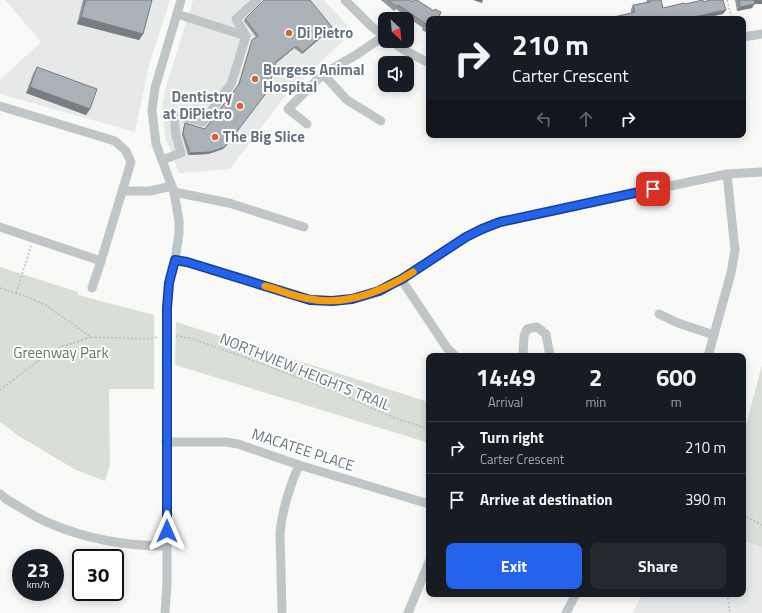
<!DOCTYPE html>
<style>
body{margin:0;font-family:"Titillium Web",sans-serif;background:#242831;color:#f1f3f6;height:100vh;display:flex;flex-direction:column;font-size:15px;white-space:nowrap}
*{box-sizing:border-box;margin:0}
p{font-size:13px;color:#9ea1a6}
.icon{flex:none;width:22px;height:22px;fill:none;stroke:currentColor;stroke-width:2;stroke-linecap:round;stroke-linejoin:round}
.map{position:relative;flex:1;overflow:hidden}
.details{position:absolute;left:426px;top:353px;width:320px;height:244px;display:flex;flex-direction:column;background:#171b24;border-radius:8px;box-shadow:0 2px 10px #0003}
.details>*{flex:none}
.banner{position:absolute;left:426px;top:16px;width:320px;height:122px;border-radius:8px;box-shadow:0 2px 10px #0003;background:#171b24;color:#f1f3f6;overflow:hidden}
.needle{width:26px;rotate:153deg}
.fabs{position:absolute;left:378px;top:12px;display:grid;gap:8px}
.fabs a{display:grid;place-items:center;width:36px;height:36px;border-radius:8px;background:#171b24;box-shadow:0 2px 10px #0003;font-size:20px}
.speed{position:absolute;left:12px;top:549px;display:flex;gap:8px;font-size:20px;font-weight:700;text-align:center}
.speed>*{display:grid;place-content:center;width:52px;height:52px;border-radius:50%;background:#171b24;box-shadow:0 2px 10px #0003;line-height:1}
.speed small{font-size:10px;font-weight:400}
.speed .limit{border:2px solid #111;border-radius:6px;background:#fff;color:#111}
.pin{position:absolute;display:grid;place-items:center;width:34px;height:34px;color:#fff;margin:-17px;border-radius:8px;box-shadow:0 2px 6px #0006}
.me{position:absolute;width:44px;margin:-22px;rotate:0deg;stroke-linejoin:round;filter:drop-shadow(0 0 3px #0008)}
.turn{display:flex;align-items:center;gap:14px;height:84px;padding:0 20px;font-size:18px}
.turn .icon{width:52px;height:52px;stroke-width:2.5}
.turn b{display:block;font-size:28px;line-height:34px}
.lanes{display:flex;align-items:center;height:38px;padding:0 20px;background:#0003;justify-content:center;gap:20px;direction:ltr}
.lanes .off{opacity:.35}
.eta{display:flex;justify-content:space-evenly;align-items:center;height:68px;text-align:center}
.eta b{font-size:24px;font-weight:700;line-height:28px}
.action{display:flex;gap:8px;margin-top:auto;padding:8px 20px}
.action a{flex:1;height:46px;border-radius:8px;background:#2563eb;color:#fff;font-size:16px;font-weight:700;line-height:46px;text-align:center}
.action a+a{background:#242831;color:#f1f3f6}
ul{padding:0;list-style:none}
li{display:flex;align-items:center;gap:12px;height:52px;padding:0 20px;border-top:1px solid #363941}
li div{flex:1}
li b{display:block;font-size:15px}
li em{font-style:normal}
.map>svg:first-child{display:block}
.built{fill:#e7e8e8}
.green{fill:#d9ded6}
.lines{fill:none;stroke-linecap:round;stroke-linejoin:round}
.path{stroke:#bbbec0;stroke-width:1.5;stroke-dasharray:2 2;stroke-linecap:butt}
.minor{stroke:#c0c5c8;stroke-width:9}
.wall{fill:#92999d}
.shaded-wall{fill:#777d80}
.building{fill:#aab2b7;stroke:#777d80}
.route-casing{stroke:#184099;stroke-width:10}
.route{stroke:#2563eb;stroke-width:7}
.slow{stroke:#f59e0b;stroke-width:7}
.poi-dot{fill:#db5f36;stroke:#fff;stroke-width:1.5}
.labels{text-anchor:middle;stroke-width:4;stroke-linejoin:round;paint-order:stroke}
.poi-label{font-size:15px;font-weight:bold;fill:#667480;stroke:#fff;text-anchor:start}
.park-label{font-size:15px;fill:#677964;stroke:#fff}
.street-label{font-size:15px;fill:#667480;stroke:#fff}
</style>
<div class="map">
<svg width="762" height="613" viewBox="0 0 762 613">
<rect width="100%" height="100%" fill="#f9f9f7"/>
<!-- built -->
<g class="built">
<path d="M5 0H170L149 65 135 132 0 94V80L41 42Z"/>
<path d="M193 0H324L353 32 294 87 281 101 230 169 179 173 165 136 162 109 165 90Z"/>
<path d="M743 541 762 547V613H632L642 594H743Z"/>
</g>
<!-- green -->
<g class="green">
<path d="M0 267 78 292V295L154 315V389H109L110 464 105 481 76 470 19 436 0 422Z"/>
<path d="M176 322 429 402V443L175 365Z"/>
<path d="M762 365V547L743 541V436Z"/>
</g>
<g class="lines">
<!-- path -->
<g class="path">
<path d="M727 0 732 19"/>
<path d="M0 288 33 299 47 306 91 337 149 339 158 337"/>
<path d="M16 293 31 246"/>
<path d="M176 336 190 338 238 355 342 394 362 404 395 418 429 429"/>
<path d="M0 390 46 355 58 348 91 337"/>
<path d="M743 515 762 525"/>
<path d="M727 594 730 613"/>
</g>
<!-- minor -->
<g class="minor">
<path d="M345 0 371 26 385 37"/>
<path d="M177 14 246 36"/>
<path d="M743 37 762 34"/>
<path d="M391 41 404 50 429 63"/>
<path d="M0 106 115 141 126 151 131 162 101 261 92 288"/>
<path d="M381 121 347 100 323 74 356 55 384 36"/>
<path d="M307 124 288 109 323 74"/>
<path d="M162 160 181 153 176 136 174 115 203 122 231 84 246 36 236 19 257 0"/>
<path d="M122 191H150L172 186"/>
<path d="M174 192 229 203 304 227"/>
<path d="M0 227 101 261"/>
<path d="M175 260 187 262 310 299 332 301 353 299 379 291 401 279 466 237 482 229 500 222 727 174 762 172"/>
<path d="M401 279 447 348 455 356"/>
<path d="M659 314 678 323 714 335"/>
<path d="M523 356 524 336 527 329 537 327 546 334 550 356"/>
<path d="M708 356 731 273 735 250 727 174"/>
<path d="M166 442H226L238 444 299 465 429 504"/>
<path d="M0 494 6 499C20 507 34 517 49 523 86 539 126 546 167 546"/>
<path d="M282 611 280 533C282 510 290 486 299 465"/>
<path d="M165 613 167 583V308L169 283 175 260 179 234V221L174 192 156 144 152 110 155 88 181 0"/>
<path d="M408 613 429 562"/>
<path d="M566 613 576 594"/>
</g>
</g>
<!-- wall -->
<g class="wall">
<path d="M83 0H152L143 34 139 40 77 24Z"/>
<path d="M381 0H410L429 19V34L422 30 423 28 396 9 394 11Z"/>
<path d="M647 0H661L663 8 703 2 723 14 700 19H613L614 17 631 13V9L633 5 647 2 646 1Z"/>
<path d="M735 0H762L754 4 752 8 737 11Z"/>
<path d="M245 19 331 29 302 54 294 48 276 63 223 149 208 154 188 155 182 135 184 125 185 123 205 129 238 86 251 42 256 37 244 21Z"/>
<path d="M37 67 90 109 86 115 26 93 33 74Z"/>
</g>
<!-- shaded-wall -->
<g class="shaded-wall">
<path d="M473 0H483L482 3Z"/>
<path d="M762 0V4H754L752 8 737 11 740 7 754 1Z"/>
<path d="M726 10 723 14 700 19H684Z"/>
<path d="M81 17 143 34 139 40 77 24Z"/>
<path d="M332 27 331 29 302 54 303 52Z"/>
<path d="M296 46 294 48 275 64 276 62Z"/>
<path d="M30 87 90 109 86 115 26 93Z"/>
<path d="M267 92 223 149 208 154 188 155 190 153Z"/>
</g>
<!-- building -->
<g class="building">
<path d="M86 0H152L143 34 81 17Z"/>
<path d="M264 0H310L332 27 303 52 296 46 276 62 267 92 225 147 210 152 190 153 183 133 185 123 205 129 239 84 252 40 258 36 245 19Z"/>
<path d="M388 0H410L412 2 413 0H417L434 11 435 9 441 12 439 17 444 19H429V28L425 26 426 24 398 5 397 7Z"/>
<path d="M650 0H661L663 8 684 3 685 4 703 0V2L710 0H723L726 10 684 19H614V17L635 12 633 5 650 2Z"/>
<path d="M739 0H760L754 1 755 4 740 7Z"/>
<path d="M37 67 97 89 90 109 30 87Z"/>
</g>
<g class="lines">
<!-- route casing -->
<g class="route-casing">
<path id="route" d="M167 531V308L169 283 175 260 187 262 310 300 332 301 352 299 379 291 390 285 402 279 466 237 482 229 500 222 653 189"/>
</g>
<!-- route -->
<use href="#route" class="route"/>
<!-- slow -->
<path class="slow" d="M265 286C280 290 295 297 310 299 346 306 383 291 413 272"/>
</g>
<!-- markers -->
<g class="poi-dot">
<circle cx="289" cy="33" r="4"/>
<circle cx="255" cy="79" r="4"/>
<circle cx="240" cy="106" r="4"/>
<circle cx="215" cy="137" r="4"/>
</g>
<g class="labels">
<!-- poi labels -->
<g class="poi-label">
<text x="297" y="38">Di Pietro</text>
<text x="263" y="75">Burgess Animal<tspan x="263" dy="17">Hospital</tspan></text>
<text x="232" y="102" text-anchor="end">Dentistry<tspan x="232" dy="17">at DiPietro</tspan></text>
<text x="223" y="142">The Big Slice</text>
</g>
<!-- park labels -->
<g class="park-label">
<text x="61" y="358">Greenway Park</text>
</g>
<!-- street labels -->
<g class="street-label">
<text transform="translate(305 372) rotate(22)" y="5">NORTHVIEW HEIGHTS TRAIL</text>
<text transform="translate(303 450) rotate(18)" y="5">MACATEE PLACE</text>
</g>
</g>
</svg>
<div class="fabs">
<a><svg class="needle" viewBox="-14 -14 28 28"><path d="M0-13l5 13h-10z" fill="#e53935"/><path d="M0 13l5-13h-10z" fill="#9ea1a6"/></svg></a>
<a><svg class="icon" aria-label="sound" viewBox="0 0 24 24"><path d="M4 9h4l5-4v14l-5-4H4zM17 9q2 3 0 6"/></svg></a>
</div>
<div class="speed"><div>23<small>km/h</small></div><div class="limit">30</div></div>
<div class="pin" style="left:653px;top:189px;background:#d93025"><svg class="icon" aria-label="arrive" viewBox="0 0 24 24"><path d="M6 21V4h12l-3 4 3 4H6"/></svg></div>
<svg class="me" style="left:167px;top:531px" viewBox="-20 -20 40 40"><path d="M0-17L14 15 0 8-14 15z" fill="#2563eb" stroke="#fff" stroke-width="4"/></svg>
<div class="banner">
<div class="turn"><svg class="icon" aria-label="right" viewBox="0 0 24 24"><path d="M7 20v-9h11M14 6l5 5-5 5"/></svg><div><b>210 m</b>Carter Crescent</div></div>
<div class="lanes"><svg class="icon off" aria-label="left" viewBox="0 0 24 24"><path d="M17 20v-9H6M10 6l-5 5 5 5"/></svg><svg class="icon off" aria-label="ahead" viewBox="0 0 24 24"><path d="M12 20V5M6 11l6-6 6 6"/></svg><svg class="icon" aria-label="right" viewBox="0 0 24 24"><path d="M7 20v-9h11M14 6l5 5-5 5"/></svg></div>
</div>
<section class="details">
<div class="eta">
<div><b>14:49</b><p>Arrival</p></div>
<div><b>2</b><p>min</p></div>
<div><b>600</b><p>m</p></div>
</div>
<ul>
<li><svg class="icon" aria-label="right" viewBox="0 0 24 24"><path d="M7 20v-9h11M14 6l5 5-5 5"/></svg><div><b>Turn right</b><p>Carter Crescent</p></div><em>210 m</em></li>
<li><svg class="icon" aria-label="arrive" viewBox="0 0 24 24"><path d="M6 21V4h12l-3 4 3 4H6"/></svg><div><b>Arrive at destination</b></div><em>390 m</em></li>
</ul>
<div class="action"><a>Exit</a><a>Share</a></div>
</section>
</div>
